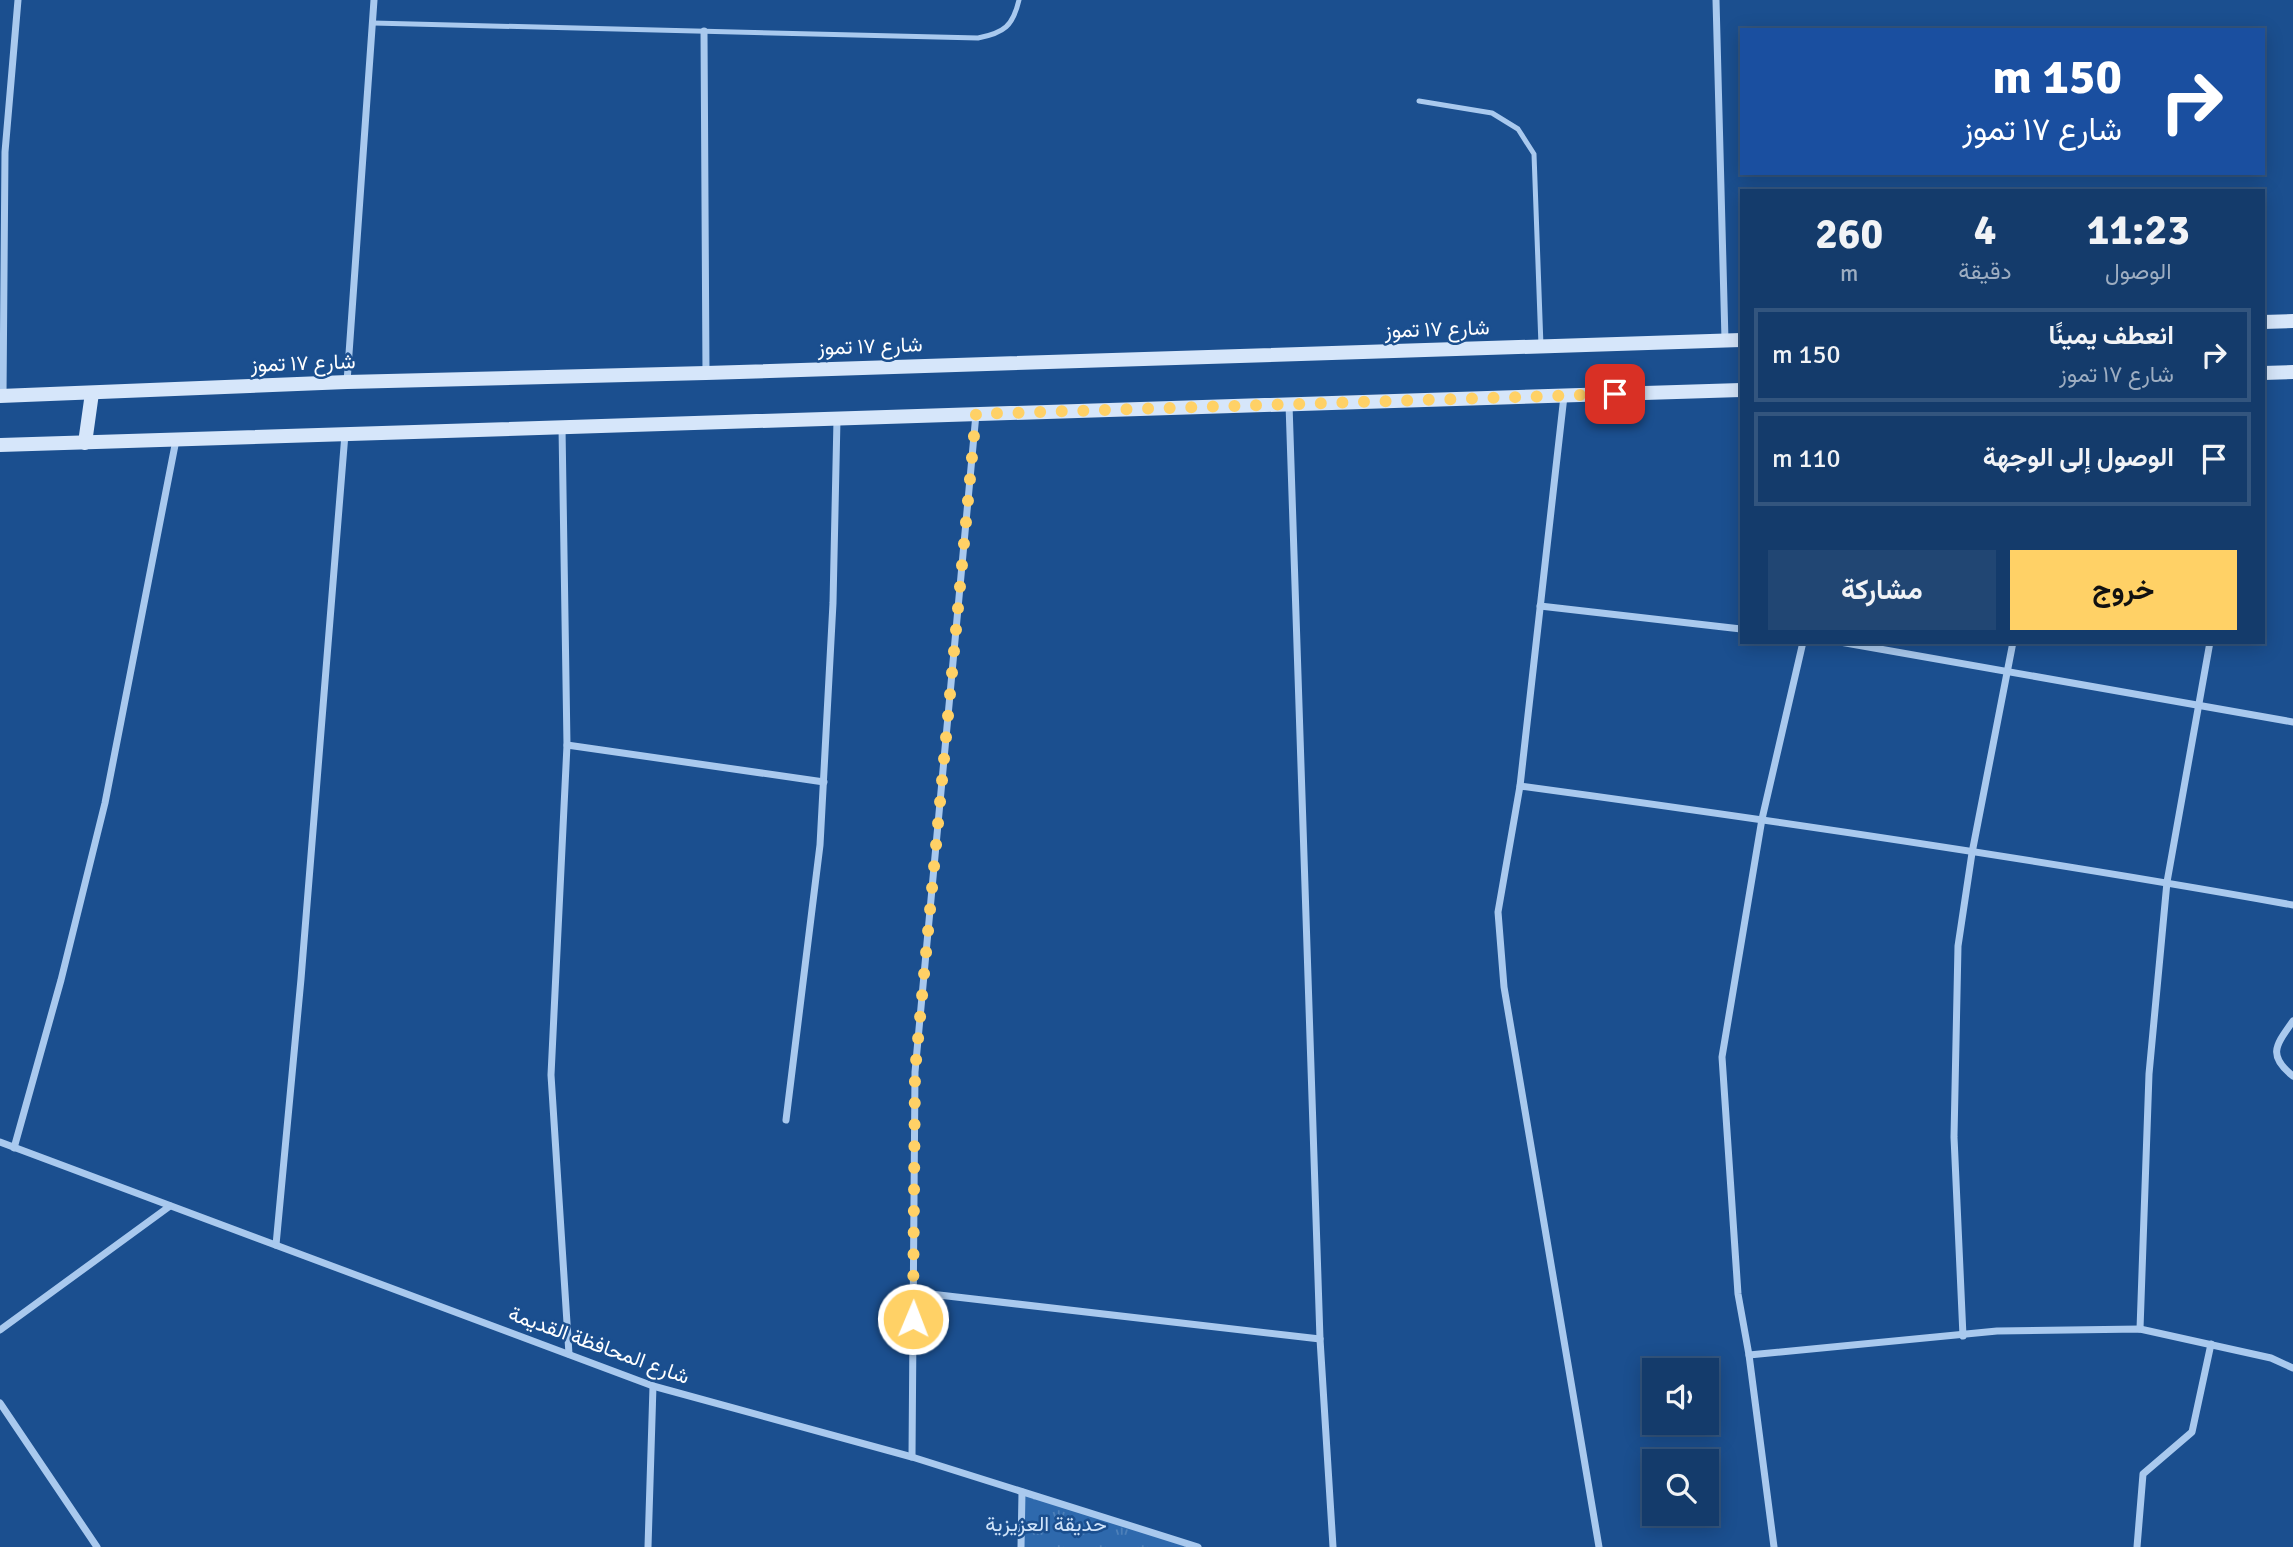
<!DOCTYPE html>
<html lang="ar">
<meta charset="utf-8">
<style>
body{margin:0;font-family:Signika,Vazirmatn,sans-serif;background:#214673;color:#f1f3f6;direction:rtl;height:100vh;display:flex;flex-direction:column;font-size:26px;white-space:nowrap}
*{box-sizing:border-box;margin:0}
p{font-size:23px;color:#9dadc1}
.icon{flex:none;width:38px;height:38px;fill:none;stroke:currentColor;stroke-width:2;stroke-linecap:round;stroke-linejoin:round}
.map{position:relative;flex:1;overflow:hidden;direction:ltr}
.details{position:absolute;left:1740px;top:189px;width:525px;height:455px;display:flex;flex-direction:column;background:#143b6b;border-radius:0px;box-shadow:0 4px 18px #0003,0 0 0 2px #33557e;direction:rtl}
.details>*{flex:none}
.top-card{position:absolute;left:1740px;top:28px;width:525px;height:147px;border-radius:0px;box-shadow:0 4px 18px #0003,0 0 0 2px #33557e;direction:rtl;background:#1a4fa0;color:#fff;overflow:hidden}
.fabs{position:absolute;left:1642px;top:1358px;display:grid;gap:14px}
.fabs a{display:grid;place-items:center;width:77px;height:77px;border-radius:0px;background:#143b6b;box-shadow:0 4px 18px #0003,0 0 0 2px #33557e;font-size:35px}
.pin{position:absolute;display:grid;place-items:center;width:60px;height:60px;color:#fff;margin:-30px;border-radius:14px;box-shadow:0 4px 10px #0006}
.me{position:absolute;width:77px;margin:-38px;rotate:1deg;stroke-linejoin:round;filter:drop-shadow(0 0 5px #0008)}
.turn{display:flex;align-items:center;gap:24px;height:147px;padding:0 28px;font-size:32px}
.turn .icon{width:91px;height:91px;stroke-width:2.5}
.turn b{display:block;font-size:49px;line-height:60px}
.eta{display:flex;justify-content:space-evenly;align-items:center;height:119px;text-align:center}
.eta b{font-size:42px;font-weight:700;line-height:49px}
.primary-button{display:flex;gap:14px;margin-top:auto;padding:14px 28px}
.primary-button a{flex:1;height:80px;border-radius:0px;background:#ffd166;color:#111;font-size:28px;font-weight:700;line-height:80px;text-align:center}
.primary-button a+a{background:#214673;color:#f1f3f6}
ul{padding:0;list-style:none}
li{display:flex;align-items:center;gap:21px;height:94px;margin:0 14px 10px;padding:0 14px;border:4px solid #33557e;border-radius:0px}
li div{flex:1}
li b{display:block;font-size:26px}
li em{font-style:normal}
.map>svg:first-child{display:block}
.grass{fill:url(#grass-tufts)}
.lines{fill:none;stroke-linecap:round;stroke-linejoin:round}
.lane{stroke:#a9c9ee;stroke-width:5}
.street{stroke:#a9c9ee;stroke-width:7}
.secondary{stroke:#d6e6fa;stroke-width:14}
.route{stroke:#ffd166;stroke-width:12;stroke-dasharray:0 21.6}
.labels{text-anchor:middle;stroke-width:5;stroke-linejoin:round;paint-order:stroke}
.street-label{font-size:21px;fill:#fff;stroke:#1b4f8f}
.park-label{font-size:21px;fill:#cfe3fa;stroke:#1b4f8f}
</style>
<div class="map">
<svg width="2293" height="1547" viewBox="0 0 2293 1547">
<defs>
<pattern id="grass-tufts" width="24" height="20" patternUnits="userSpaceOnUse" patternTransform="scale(1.75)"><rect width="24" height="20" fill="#2e69ad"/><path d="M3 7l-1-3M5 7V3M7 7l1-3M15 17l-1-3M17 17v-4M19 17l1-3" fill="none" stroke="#4d80b9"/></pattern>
</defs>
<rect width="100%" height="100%" fill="#1b4f8f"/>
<!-- grass -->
<path class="grass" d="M1022 1492 1200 1547H1023Z"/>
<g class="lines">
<!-- lane -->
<g class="lane">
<path d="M373 23 978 38C1004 33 1013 26 1019 0"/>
<path d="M1419 101 1492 113 1518 129 1534 154 1541 346"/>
</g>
<!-- street -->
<g class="street">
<path d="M1716 0 1725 340"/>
<path d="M704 31 706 373"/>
<path d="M347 382 374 0"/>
<path d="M3 396 5 152 18 0"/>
<path d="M1564 396 1520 786 1498 912 1504 987 1599 1547"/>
<path d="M1289 404 1320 1339 1333 1547"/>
<path d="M562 427 567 745 551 1075 569 1354"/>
<path d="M1540 606 1741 629"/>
<path d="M1840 642 2293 722"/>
<path d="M567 745 824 782"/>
<path d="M1520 786C1778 821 2036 859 2293 905"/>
<path d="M2293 1021C2277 1044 2266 1055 2293 1076"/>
<path d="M786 1120 820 845 833 603 837 419"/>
<path d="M0 1142 653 1386 912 1457 1198 1547"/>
<path d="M14 1148 61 980 105 803 176 440"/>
<path d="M276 1245 301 979 345 434"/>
<path d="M913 1292 1320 1339"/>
<path d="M2140 1329 2149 1074 2167 882 2210 642"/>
<path d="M0 1330 170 1206"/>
<path d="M1963 1336 1954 1137 1958 946 1972 853 2013 642"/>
<path d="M1749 1355 1997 1331 2140 1329 2271 1358 2293 1368"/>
<path d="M0 1403 97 1547"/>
<path d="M912 1457 915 1072 976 414"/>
<path d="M648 1547 653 1386"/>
<path d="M1021 1547 1022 1492"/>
<path d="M1774 1547 1749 1355 1738 1294 1722 1057 1762 819 1803 642"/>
<path d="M2137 1547 2143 1474 2192 1432 2211 1344"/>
</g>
<!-- secondary -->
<g class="secondary">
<path d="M2263 322 2293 321"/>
<path d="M2263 373 2293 372"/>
<path d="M0 396 347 382 706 373 1741 340"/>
<path d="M85 443 92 393"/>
<path d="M0 445 1741 390"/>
</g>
</g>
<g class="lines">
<!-- route -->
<path class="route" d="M913 1319 915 1072 976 414 1615 394"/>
</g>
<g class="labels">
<!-- street labels -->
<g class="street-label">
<text transform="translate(1437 329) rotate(-2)" y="7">شارع ١٧ تموز</text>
<text transform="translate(870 346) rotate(-2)" y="7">شارع ١٧ تموز</text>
<text transform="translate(303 363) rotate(-2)" y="7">شارع ١٧ تموز</text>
<text transform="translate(599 1345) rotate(20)" y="7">شارع المحافظة القديمة</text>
</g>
<!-- park labels -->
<g class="park-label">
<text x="1046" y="1531">حديقة العزيزية</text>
</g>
</g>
</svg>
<div class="fabs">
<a><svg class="icon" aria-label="sound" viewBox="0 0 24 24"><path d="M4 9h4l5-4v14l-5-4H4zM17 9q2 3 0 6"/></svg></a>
<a><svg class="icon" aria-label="search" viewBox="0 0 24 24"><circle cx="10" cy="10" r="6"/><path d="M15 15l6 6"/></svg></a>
</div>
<div class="pin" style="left:1615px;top:394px;background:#d93025"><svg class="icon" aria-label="arrive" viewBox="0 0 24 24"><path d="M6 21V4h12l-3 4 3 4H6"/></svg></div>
<svg class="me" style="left:913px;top:1319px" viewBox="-20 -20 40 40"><circle r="17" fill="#ffd166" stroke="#fff" stroke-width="3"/><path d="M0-11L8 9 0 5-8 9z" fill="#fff"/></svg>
<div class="top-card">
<div class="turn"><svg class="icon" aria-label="right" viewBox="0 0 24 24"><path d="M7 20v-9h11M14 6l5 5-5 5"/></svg><div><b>150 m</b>شارع ١٧ تموز</div></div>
</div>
<section class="details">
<div class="eta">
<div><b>11:23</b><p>الوصول</p></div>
<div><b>4</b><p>دقيقة</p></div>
<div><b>260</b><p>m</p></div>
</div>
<ul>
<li><svg class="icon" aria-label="right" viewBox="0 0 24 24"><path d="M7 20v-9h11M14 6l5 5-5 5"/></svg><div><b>انعطف يمينًا</b><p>شارع ١٧ تموز</p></div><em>150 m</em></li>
<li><svg class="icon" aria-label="arrive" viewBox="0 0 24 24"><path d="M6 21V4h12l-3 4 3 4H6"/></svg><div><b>الوصول إلى الوجهة</b></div><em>110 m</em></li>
</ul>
<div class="primary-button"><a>خروج</a><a>مشاركة</a></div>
</section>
</div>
